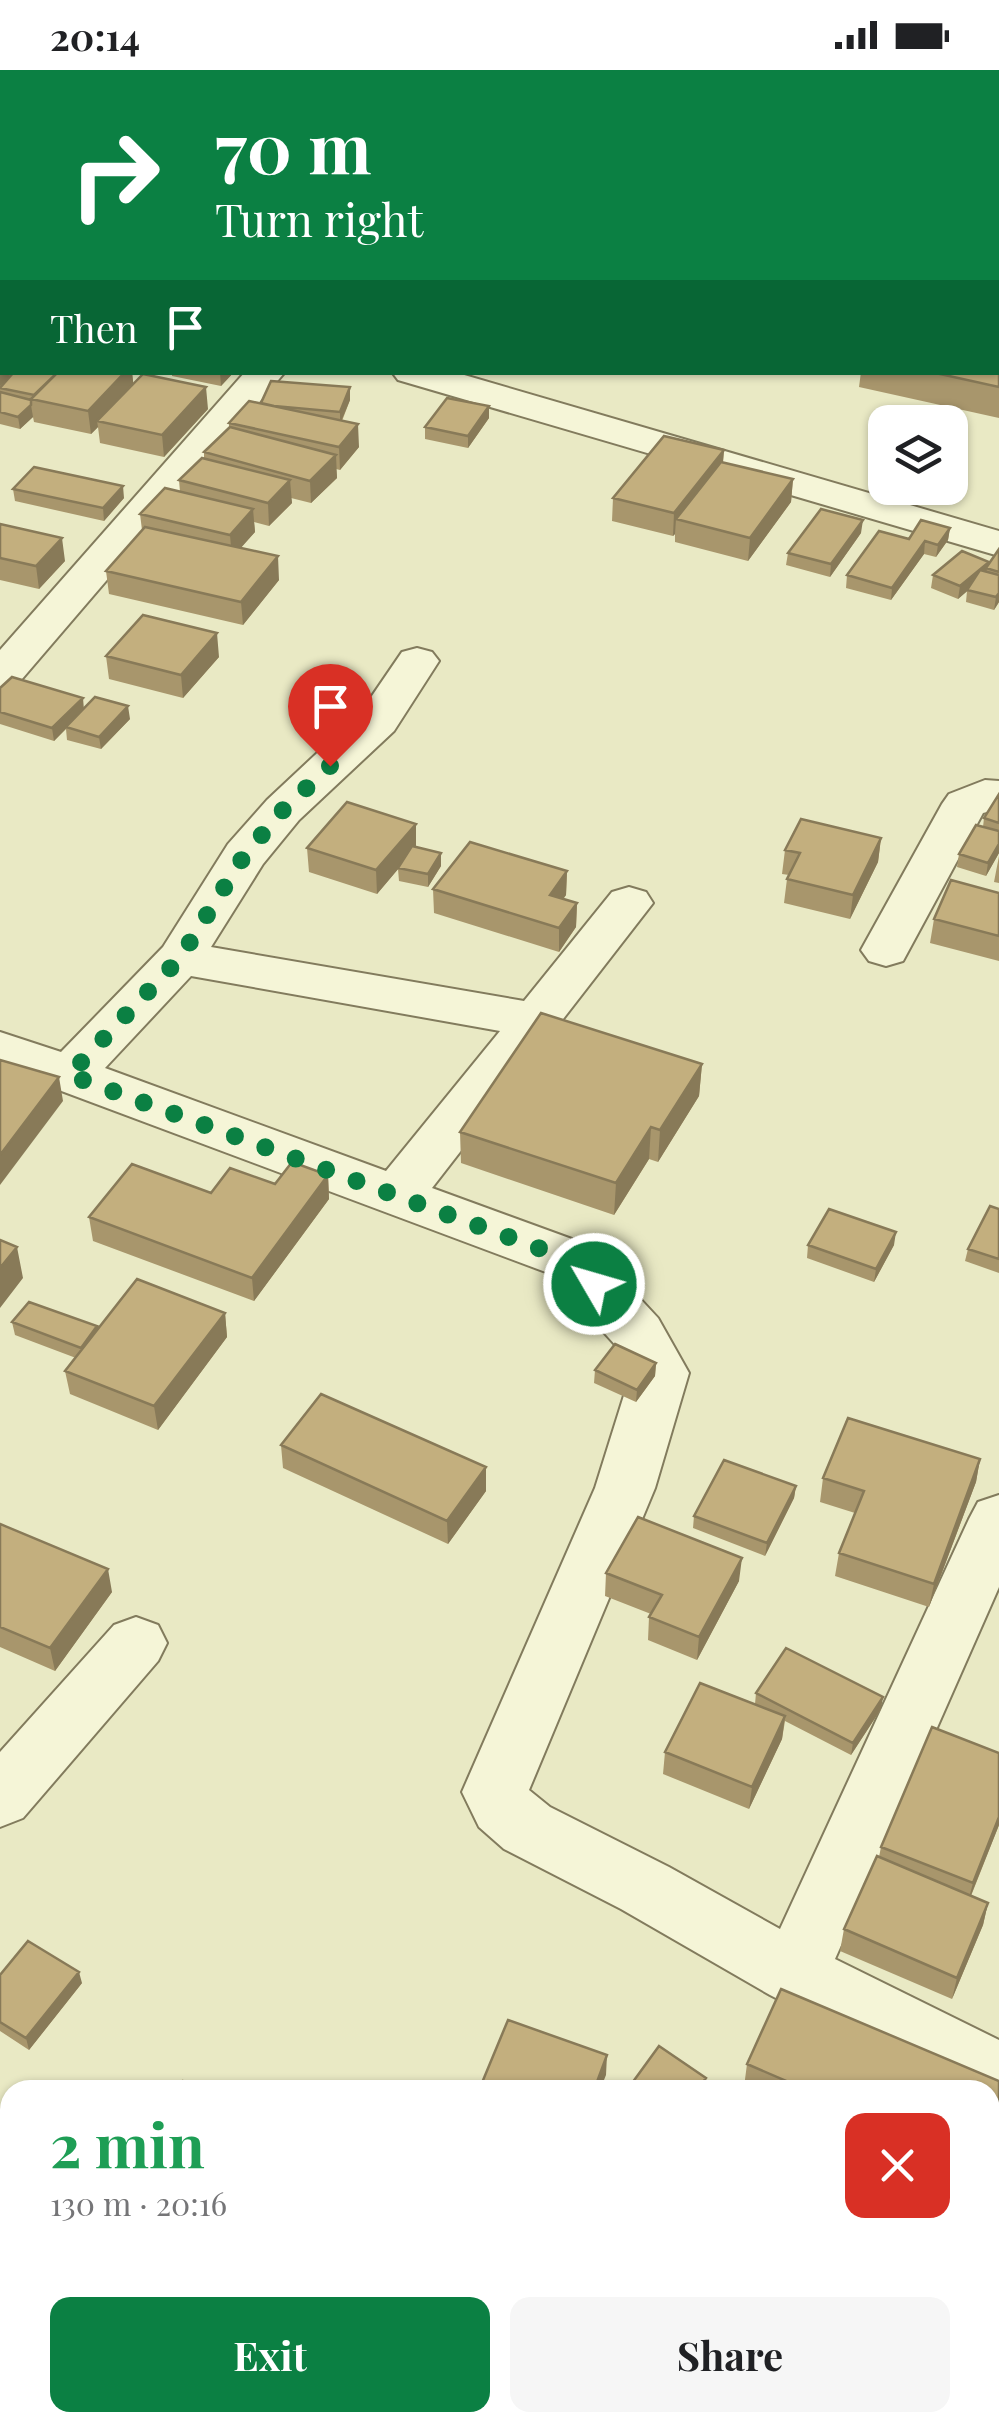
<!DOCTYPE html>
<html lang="en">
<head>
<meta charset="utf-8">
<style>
	:root { --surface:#fff; --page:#f6f6f6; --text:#202124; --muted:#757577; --accent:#0b8043 }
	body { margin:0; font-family:"Playfair Display",serif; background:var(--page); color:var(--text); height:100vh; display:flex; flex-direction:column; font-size:38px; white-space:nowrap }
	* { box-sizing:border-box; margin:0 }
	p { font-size:32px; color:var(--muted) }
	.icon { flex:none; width:55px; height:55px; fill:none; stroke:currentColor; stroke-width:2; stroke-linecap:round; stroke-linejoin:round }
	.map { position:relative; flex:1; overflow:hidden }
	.details { position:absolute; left:0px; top:2010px; width:1000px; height:352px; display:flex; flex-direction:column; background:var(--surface); border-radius:30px 30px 0 0; box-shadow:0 2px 8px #0004 }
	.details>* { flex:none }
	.top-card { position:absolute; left:0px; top:0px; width:1000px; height:305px; box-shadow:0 2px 8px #0004; background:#0b8043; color:#fff; overflow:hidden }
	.tools { position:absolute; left:868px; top:335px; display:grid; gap:20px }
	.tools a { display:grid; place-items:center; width:100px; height:100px; border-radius:20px; background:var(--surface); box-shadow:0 2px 8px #0004; font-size:50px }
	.pin { position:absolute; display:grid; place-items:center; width:85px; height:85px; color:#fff; margin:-102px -42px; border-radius:50% 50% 50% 0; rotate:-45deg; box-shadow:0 0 10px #0007 }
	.pin .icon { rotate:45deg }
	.me { position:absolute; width:110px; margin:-55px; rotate:308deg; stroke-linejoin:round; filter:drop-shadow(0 0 8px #0008) }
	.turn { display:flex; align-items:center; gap:35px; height:210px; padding:0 50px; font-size:45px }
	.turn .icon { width:130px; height:130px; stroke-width:2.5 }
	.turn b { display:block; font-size:70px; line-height:85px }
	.then { display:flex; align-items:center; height:95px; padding:0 50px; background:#0003; gap:20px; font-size:38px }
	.round { display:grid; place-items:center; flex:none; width:105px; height:105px; border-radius:20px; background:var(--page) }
	.head { display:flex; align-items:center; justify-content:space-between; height:170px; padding:0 50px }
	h1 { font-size:60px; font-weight:700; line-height:75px; color:#1e9e55 }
	.primary-button { display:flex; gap:20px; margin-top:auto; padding:20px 50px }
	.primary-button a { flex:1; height:115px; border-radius:20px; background:var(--accent); color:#fff; font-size:40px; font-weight:700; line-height:115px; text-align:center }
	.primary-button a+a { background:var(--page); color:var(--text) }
	.status { display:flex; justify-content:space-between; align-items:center; height:70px; padding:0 50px; background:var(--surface); direction:ltr }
	.status svg { height:28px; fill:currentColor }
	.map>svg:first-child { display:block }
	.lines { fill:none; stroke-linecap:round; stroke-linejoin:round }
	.minor-casing { stroke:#827b5d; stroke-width:4 }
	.minor { fill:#f5f5d7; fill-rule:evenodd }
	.wall { fill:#a8966c }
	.shaded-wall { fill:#887a58 }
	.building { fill:#c3af7e; stroke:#887a58; stroke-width:2.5 }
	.route { stroke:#0b8043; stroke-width:18; stroke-dasharray:0 32.4 }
</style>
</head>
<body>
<div class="status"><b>20:14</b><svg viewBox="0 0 49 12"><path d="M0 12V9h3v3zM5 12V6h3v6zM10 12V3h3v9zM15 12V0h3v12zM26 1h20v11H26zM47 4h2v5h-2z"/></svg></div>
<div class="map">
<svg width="999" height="2362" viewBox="0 0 999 2362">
	<rect width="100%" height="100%" fill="#e9e9c4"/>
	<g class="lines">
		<defs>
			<path id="minor" d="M220 0H263L264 2H222Z
				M575 0H627L628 2H577Z
				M998 39H999V59H998Z
				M0 260H2V282H0Z
				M998 262H999V284H998Z
				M245 302H285L16 616 0 620V580Z
				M392 302H454L999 461V486L398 310Z
				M417 578 432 582 439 591 394 661 299 750 263 794 211 877 524 931 612 822 629 817 646 822 653 833 432 1118 591 1176 658 1248 689 1303 655 1418 529 1720 550 1737 669 1797 780 1859 969 1449 978 1432 999 1425V1517L835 1889 999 1970V2039L990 2036V2020H955L770 1925 621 1839 504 1779 479 1757 462 1722 595 1418 631 1303 618 1278 551 1204 0 998V962L61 982 163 877 228 774 267 730 361 642 402 582ZM191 906 500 961 386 1101 105 998Z
				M985 710 999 711V739L983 743 903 891 886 896 869 891 861 880 942 734 949 724Z
				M136 1547 158 1555 167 1573 158 1591 23 1748 0 1757V1682L114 1555Z"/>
		</defs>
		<use href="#minor" class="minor-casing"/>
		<use href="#minor" class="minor"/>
	</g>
	<path class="wall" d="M68 0H125L123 2H68Z
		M766 0H809L807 2H766Z
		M998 101H999V155H998Z
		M0 195 2 196V261L0 260Z
		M999 277V348L859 317 861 302H998Z
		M0 284 2 302H9L10 307 14 302H132L133 314 208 339 164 387 100 373 98 357 91 364 34 352 33 347 20 359 0 354Z
		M172 302H234L221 316 172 306Z
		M350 330 342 351 359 377 340 400 336 399 337 408 311 433 291 428 292 433 269 456 254 452 255 462 240 478 279 510 243 555 109 524 106 501 142 460 140 444 180 422 179 410 204 388V382L229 358V353L261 333Z
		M489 336V348L468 378 425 369V357Z
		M724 380 723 392 793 409 791 432 748 491 675 472V464L673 466 612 451 613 428Z
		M13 419 124 428 104 451 15 431Z
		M0 454 65 491 39 519 0 510Z
		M950 458 948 470 936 487 924 484 891 530 846 518 847 505 909 469Z
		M861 463 830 507 786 495 788 483Z
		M999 479V532L994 540 966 532 967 521 958 529 931 518 933 505 989 492 988 495Z
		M106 586 219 587 183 628 109 609Z
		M0 618 84 638 130 649 101 679 67 670 66 659 54 671 0 654Z
		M999 724V783L986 806 957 797 959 784 983 757 984 748Z
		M881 768 878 792 850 849 784 833 787 809 789 805 782 804 785 780Z
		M416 777 441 783V796L428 817 399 811 398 799 377 824 309 802 307 778Z
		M999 786V813L994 812Z
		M567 801 566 825 563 829 577 833 576 857 559 882 434 843 433 819Z
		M999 823V891L930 873 934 849Z
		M702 994 699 1026 658 1092 649 1089 614 1145 461 1093 460 1062Z
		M328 1105 329 1129 254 1231 93 1171 89 1147 211 1123Z
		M999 1139V1203L965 1191 968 1179Z
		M808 1175H894L874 1212 807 1188Z
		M225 1243 227 1267 158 1360 70 1324 65 1301 76 1288 15 1265 12 1252 97 1256V1260Z
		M656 1293 655 1306 636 1332 594 1313 595 1300Z
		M281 1375 486 1421 448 1474 283 1398Z
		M980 1389 976 1412 929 1537 835 1506 839 1483 855 1443 820 1432 823 1408Z
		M796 1416 794 1428 765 1486 693 1458 694 1446Z
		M0 1454 112 1522 55 1601 0 1577Z
		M606 1503 739 1511 697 1590 648 1570 649 1547 651 1544 605 1526Z
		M756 1623 881 1639 851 1685 785 1651 782 1669 749 1739 663 1704 665 1682 755 1634Z
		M999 1683V1755L971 1826 988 1833 983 1855 952 1929 840 1881 844 1859 879 1787 881 1777Z
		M0 1905 82 1913 29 1980 0 1961Z
		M747 1994 999 2011V2178L990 2204V2020H735L744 2017Z
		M733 2352H750L748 2359Z"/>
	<path class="shaded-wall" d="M2 30V53L0 55V32Z
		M2 289V302H9L10 308 0 316V291Z
		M125 302H132L134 319 97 351 98 357 91 364 88 341Z
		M220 302H234L221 316Z
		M206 317 208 339 164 387 162 365Z
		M350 317V330L340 354V342Z
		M31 335 33 347 20 359 18 347Z
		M489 336V348L468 378V366Z
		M358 354 359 377 340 400 339 377Z
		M724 380 722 403 676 449 675 464 673 466 674 443Z
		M336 385 337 408 311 433 310 411Z
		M793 409 791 432 748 491 750 468Z
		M290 410 292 433 269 456 268 433Z
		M123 416 124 428 104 451 103 438Z
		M253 439 255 462 232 488 230 465Z
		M863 450 861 463 830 507 831 494Z
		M950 458 948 470 936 487 938 475Z
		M62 468 65 491 39 519 36 496Z
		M925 471 924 484 891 530 892 518Z
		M278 486 279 510 243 555 241 532Z
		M989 492 985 506 958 529 960 516Z
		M999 523V532L994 540 996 527Z
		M217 563 219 587 183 628 181 605Z
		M83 628 84 640 54 671 52 658Z
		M128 636 130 649 101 679 99 667Z
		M416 754V778L377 824 376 800Z
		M881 768 878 792 850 849 853 825Z
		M999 774V783L986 806 988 793Z
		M441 783V796L428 817V804Z
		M567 801 566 825 549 849 550 825Z
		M577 833 576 857 559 882V858Z
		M702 994 699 1026 658 1092 660 1060Z
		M59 1007 63 1031 0 1115V1085Z
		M651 1057 649 1089 614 1145 616 1113Z
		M328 1105 329 1129 254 1231 252 1208Z
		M896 1162 894 1175 874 1212 876 1199Z
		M17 1177 23 1208 0 1238V1198Z
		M225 1243 227 1267 158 1360 154 1336Z
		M656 1293 655 1306 636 1332 637 1320Z
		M980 1389 976 1412 929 1537 934 1514Z
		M486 1397V1421L448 1474 447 1451Z
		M796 1416 794 1428 765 1486 767 1473Z
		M742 1488 739 1511 697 1590 699 1567Z
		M108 1499 112 1522 55 1601 50 1578Z
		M883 1627 881 1639 851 1685 853 1673Z
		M785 1646 782 1669 749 1739 752 1717Z
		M999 1747V1755L967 1835 973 1813Z
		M988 1833 983 1855 952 1929 957 1908Z
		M79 1902 82 1913 29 1980 26 1968Z
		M607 1985 606 2005 600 2020H594Z
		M706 2008 705 2020H697Z"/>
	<path class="building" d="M27 0H51L63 2H23Z
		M80 0H113L111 2Z
		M139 0H169L166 2H136Z
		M169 0H229L226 2H166Z
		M254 0H266L277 2H251Z
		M417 0H483L480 2H414Z
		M897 0 916 1 960 0 959 2H895Z
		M998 101H999V133H998Z
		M0 195 2 196V240L0 239Z
		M998 277H999V317L931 302H998Z
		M14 302H58L34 325 0 318Z
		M58 302H125L88 341 31 329Z
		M143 304 206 317 162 365 97 351Z
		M271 311 350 317 340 342 274 336 261 333Z
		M0 322 31 330V335L18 347 0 342Z
		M447 328 489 336 468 366 425 357Z
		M249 331 358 354 339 377 229 353Z
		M230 357 336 385 310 411 204 382Z
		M664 366 724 380 674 443 613 428Z
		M202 388 290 410 268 433 179 410Z
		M721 392 793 409 750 468 676 449Z
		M34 397 123 416 103 438 13 419Z
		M165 418 253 439 230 465 140 444Z
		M821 439 863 450 831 494 788 483Z
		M921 450 950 458 938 475 925 471 892 518 847 505 879 461 909 469Z
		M0 454 62 468 36 496 0 488Z
		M145 457 278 486 241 532 106 501Z
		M999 479V502L986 498Z
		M962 481 989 492 960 516 933 505Z
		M980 500 999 505V523L996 527 967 520Z
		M143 545 217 563 181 605 106 586Z
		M12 607 83 628 52 658 0 642V618Z
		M95 627 128 636 99 667 66 657Z
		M999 724V753L984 748Z
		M347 732 416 754 376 800 307 778Z
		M801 749 881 768 853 825 787 809 800 783 785 780Z
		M976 755 999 761V774L988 793 959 784Z
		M470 772 567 801 550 825 577 833 559 858 433 819Z
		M412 776 441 783 428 804 398 798Z
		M951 810 999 823V866L934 849Z
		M541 943 702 994 660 1060 651 1057 616 1113 460 1062Z
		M0 990 59 1007 0 1085Z
		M292 1092 328 1105 252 1208 89 1147 132 1094 211 1123 230 1098 275 1114Z
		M990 1136 999 1139V1189L968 1179Z
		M829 1139 896 1162 876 1199 808 1175Z
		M0 1170 17 1177 0 1198Z
		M137 1209 225 1243 154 1336 65 1301Z
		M29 1232 97 1256 81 1278 12 1252Z
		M615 1274 656 1293 637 1320 595 1300Z
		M321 1324 486 1397 447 1451 281 1375Z
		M848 1348 980 1389 934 1514 839 1483 864 1421 823 1408Z
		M724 1390 796 1416 767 1473 694 1446Z
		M638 1447 742 1488 699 1567 649 1547 662 1525 606 1503Z
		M0 1454 108 1499 50 1578 0 1557Z
		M786 1578 883 1627 853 1673 756 1623Z
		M700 1613 785 1646 752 1717 665 1682Z
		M932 1657 999 1683V1747L973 1813 881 1777Z
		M877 1786 988 1833 957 1908 844 1859Z
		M28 1871 79 1902 26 1968 0 1952V1905Z
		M781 1919 999 2011V2177L993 2193 990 2191V2020H807L747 1994Z
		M508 1950 607 1985 594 2020H479Z
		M659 1976 706 2008 697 2020H627Z
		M183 2011 201 2020H177Z
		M738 2014 752 2020H735Z
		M990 2309 999 2313V2362H934L937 2352H990Z
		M406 2352H454L467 2362H399Z"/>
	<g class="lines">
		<path class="route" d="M330 696 283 740 244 786 180 888 69 1005 571 1190 594 1214"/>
	</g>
</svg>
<div class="tools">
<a><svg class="icon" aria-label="layers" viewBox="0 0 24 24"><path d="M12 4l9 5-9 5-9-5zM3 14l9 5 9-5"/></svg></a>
</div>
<div class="pin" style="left:330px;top:696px;background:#d93025"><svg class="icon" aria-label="arrive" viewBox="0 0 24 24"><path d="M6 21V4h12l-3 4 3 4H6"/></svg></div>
<svg class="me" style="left:594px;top:1214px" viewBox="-20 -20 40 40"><circle r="17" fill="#0b8043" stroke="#fff" stroke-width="3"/><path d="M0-11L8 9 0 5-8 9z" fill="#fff"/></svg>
<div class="top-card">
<div class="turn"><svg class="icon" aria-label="right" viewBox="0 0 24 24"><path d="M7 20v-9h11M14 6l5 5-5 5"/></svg><div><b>70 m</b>Turn right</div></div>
<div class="then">Then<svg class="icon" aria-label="arrive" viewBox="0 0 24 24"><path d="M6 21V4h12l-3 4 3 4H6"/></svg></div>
</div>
<section class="details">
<div class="head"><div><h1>2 min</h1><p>130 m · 20:16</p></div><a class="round" style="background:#d93025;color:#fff"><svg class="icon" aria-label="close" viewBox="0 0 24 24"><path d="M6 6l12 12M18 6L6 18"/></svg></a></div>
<div class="primary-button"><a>Exit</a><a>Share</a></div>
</section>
</div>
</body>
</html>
